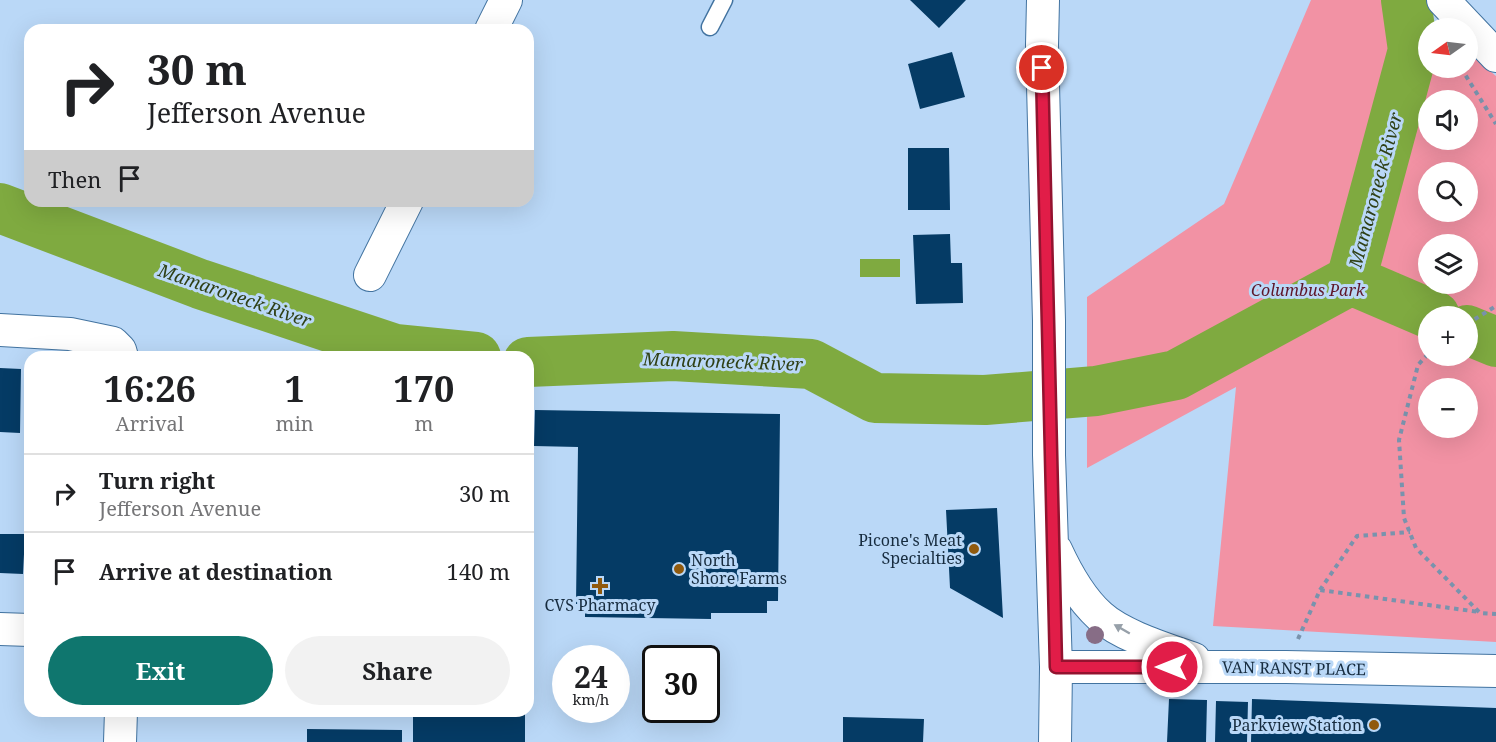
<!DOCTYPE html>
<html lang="en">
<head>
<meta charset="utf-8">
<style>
	:root { --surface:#fff; --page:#f2f2f2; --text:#202124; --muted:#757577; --line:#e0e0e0; --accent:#0f766e }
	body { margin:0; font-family:"Noto Serif",serif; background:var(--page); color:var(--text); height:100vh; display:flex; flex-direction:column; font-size:22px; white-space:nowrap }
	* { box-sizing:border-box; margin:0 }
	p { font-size:20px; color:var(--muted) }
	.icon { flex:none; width:33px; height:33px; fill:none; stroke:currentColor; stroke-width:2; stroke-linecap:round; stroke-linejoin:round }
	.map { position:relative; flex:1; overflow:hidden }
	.sheet { position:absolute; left:24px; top:351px; width:510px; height:366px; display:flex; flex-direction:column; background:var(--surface); border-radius:18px; box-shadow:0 6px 24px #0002 }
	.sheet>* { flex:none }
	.banner { position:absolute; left:24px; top:24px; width:510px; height:183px; border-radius:18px; box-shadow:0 6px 24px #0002; background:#fff; color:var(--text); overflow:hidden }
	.needle { width:39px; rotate:256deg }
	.controls { position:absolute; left:1418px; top:18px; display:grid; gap:12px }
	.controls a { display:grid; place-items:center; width:60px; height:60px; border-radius:50%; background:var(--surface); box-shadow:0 6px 24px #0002; font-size:30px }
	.speed { position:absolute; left:552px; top:645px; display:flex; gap:12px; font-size:30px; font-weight:700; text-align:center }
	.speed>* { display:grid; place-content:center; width:78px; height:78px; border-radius:50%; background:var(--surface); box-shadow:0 6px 24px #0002; line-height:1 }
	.speed small { font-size:15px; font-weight:400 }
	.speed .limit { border:3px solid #111; border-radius:9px; background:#fff; color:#111 }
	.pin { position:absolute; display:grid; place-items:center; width:51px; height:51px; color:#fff; margin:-26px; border:3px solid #fff; border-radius:50%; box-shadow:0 2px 6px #0007 }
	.me { position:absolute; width:66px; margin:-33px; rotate:270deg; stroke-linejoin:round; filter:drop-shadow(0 0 4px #0008) }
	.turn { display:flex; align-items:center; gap:21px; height:126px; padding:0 24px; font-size:27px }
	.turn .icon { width:78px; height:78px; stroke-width:2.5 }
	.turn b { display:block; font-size:42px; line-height:51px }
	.then { display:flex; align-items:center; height:57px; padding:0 24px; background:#0003; gap:12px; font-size:22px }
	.eta { display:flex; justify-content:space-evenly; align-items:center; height:102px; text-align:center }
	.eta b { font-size:36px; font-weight:700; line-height:42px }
	.cta { display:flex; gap:12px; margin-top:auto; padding:12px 24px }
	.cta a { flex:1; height:69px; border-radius:36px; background:var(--accent); color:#fff; font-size:24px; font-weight:700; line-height:69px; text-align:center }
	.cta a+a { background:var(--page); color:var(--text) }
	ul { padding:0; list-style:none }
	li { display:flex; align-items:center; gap:18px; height:78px; padding:0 24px; border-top:2px solid var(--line) }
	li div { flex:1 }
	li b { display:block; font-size:22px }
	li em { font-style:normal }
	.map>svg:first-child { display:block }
	.green { fill:#f292a4; fill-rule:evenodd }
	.water { fill:#7faa40 }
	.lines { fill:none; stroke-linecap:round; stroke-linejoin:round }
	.river { stroke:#7faa40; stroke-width:50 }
	.building { fill:#053b65 }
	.service-casing { stroke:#4273a0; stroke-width:19 }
	.minor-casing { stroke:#4273a0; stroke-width:34 }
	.path { stroke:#7993ad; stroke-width:4; stroke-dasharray:4.5 4.5; stroke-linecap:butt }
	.service { stroke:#fff; stroke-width:16 }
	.minor { stroke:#fff; stroke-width:32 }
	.tree { fill:#876d86 }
	.oneway { fill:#97a0a9 }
	.route-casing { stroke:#92132f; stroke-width:15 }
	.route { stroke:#e11d48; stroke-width:10 }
	.poi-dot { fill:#905a0e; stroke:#bad8f7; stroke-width:2 }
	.labels { text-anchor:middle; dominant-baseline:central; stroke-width:6; stroke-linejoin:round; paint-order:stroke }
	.park-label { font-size:16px; font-style:italic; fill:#5e162a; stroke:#bad8f7 }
	.poi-label { font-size:16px; fill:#172c3f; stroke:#bad8f7; text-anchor:end }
	.street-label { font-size:16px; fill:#172c3f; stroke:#bad8f7 }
	.water-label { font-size:18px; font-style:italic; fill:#2f4016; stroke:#bad8f7 }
</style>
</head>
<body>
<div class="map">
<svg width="1496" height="742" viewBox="0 0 1496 742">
	<rect width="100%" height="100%" fill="#bad8f7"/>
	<path class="green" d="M1311 0H1403L1438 28H1428V68H1467V52L1496 76V642L1213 626 1236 387 1087 468V297L1224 204ZM1428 100H1467V140H1428ZM1428 172H1467V212H1428ZM1428 244H1467V284H1428ZM1428 316H1467V356H1428ZM1428 388H1467V428H1428Z"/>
	<path class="water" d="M860 259H900V277H860Z"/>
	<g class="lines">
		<path class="river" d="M0 208 200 284 395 349 476 357
			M1351 280 1435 316
			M1467 330 1496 342
			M528 362 673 356 811 364 875 398 985 400 1096 391 1176 375 1351 280 1413 50 1406 0"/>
	</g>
	<path class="building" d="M910 0H966L939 28Z
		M952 52 965 97 920 109 908 64Z
		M908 148H949L950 210H908Z
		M950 234 951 263H962L963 303 916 304 913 235Z
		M0 368 21 369 20 433 0 432Z
		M535 410 780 414 778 601H767V613H711V619L585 617V604H576L578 447 534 446Z
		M997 508 1003 618 950 588 946 510Z
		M0 534H25L23 574 0 573Z
		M1169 699 1207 700 1206 742H1167Z
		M1252 699 1496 708V742H1251Z
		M1216 701 1248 702 1247 742H1215Z
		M413 711H525V742H413Z
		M843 717 924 719 923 742H843Z
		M307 729 402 730V742H307Z"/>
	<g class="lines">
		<defs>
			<path id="service" d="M710 27 724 0"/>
			<path id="minor" d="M1043 0 1042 45 1049 321V455L1056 667 1055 742
				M1443 0 1496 56
				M491 30 506 0
				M370 275 407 201
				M0 330 70 334 113 343 120 350 122 357
				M1056 550C1067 574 1080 598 1100 616 1122 636 1166 649 1194 659
				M0 629 30 630
				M1056 667H1286L1496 671
				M120 742 121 711"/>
		</defs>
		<use href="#service" class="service-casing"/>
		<use href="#minor" class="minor-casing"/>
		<path class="path" d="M1461 68 1496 124
			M1467 324 1496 306
			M1428 354 1418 365 1399 440 1404 518 1416 548 1480 613 1496 614
			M1320 590 1357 536 1410 532
			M1298 639 1320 590 1479 612"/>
		<use href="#service" class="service"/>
		<use href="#minor" class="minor"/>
	</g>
	<circle class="tree" cx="1095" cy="635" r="9"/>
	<defs><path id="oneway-solid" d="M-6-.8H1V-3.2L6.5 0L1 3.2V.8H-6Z" transform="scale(1.5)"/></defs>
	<use class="oneway" href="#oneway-solid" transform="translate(1122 629) rotate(-150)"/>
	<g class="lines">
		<defs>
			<path id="route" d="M1042 68C1048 267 1050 467 1056 667H1172"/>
		</defs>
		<use href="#route" class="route-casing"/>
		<use href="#route" class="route"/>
	</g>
	<g class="poi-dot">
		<circle cx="974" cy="549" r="6"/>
		<circle cx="679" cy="569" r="6"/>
		<path d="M597 577h6v6h6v6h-6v6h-6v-6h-6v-6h6z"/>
		<circle cx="1374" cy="725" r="6"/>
	</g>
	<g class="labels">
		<g class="park-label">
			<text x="1308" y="290">Columbus Park</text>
		</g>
		<g class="poi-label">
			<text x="962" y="540">Picone's Meat<tspan x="962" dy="18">Specialties</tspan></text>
			<text x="691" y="560" text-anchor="start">North<tspan x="691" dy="18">Shore Farms</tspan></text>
			<text x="600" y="605" text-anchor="middle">CVS Pharmacy</text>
			<text x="1362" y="725">Parkview Station</text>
		</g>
		<g class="street-label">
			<text transform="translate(1294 668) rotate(1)">VAN RANST PLACE</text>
		</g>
		<g class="water-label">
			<text transform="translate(1375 190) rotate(-75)">Mamaroneck River</text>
			<text transform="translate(235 295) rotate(19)">Mamaroneck River</text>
			<text transform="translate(723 361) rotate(2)">Mamaroneck River</text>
		</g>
	</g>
</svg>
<div class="controls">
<a><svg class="needle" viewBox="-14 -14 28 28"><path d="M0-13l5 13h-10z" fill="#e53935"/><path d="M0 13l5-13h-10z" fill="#757577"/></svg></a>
<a><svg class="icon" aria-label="sound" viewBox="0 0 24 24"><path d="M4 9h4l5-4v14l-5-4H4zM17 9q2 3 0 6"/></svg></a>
<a><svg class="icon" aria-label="search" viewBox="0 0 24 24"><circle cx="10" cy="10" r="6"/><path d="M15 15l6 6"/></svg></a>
<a><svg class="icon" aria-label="layers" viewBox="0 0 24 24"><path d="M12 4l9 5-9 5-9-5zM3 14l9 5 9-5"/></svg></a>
<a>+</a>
<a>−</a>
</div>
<div class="speed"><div>24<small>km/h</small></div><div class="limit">30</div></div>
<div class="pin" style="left:1042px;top:68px;background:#d93025"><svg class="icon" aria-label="arrive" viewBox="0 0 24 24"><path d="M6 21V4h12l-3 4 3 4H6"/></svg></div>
<svg class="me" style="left:1172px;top:667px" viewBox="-20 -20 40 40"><circle r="17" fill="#e11d48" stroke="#fff" stroke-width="3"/><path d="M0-11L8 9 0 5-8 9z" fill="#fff"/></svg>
<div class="banner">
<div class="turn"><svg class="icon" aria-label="right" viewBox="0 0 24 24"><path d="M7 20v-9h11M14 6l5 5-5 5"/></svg><div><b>30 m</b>Jefferson Avenue</div></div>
<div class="then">Then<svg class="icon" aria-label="arrive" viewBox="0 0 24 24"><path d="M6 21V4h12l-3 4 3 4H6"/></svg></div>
</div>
<section class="sheet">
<div class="eta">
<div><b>16:26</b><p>Arrival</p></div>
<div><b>1</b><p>min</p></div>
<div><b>170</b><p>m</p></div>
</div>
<ul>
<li><svg class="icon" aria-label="right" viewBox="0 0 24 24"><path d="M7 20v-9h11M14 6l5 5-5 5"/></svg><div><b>Turn right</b><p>Jefferson Avenue</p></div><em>30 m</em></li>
<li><svg class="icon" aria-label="arrive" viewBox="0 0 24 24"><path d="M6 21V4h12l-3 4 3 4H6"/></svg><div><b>Arrive at destination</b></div><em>140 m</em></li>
</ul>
<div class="cta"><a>Exit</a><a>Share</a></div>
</section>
</div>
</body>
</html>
